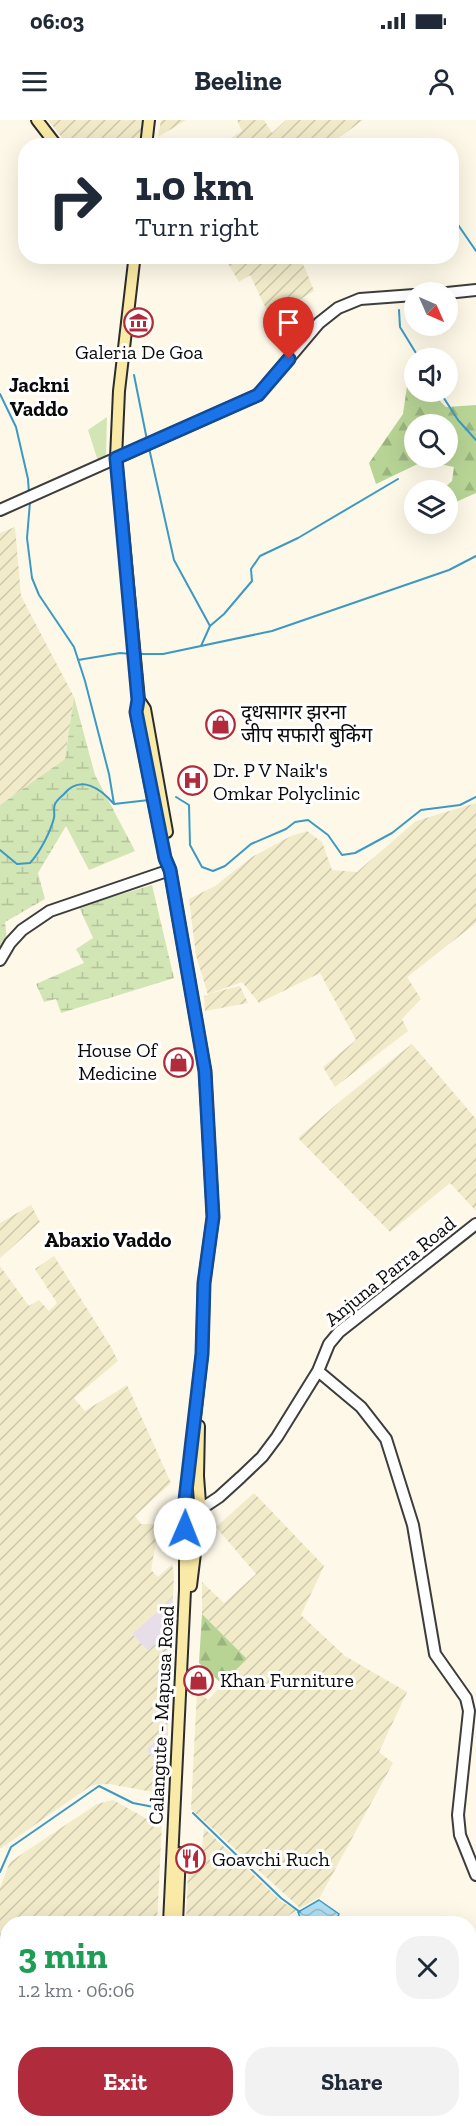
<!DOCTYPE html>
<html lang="en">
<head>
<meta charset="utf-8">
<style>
	:root { --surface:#fff; --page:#f2f2f3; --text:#1f2937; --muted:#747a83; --accent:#b02c3d }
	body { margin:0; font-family:"Zilla Slab","Noto Sans Devanagari",serif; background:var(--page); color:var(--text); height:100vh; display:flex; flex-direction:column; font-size:22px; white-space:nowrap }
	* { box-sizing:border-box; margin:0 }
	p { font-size:20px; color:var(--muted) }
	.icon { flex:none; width:33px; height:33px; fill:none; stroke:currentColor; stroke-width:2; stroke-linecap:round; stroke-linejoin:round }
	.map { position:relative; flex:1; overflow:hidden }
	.panel { position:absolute; left:0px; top:1796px; width:477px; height:212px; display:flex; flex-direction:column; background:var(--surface); border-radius:24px 24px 0 0; box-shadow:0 6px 24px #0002 }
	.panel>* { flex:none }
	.banner { position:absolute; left:18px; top:18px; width:441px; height:126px; border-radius:24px; box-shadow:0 6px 24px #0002; background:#fff; color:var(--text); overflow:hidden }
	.needle { width:39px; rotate:135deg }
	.tools { position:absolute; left:404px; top:162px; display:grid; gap:12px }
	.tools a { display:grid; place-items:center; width:54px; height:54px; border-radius:50%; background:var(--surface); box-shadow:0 6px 24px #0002; font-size:30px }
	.pin { position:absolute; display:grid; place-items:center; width:51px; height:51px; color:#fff; margin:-62px -26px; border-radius:50% 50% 50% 0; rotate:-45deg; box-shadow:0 0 6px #0007 }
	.pin .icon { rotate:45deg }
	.me { position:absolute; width:66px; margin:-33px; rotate:1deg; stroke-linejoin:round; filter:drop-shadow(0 0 4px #0008) }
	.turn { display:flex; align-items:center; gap:21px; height:126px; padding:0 18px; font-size:27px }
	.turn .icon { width:78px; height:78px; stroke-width:2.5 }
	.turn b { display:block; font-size:42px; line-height:51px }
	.round { display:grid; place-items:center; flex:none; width:63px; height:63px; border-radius:24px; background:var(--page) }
	.head { display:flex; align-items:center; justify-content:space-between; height:102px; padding:0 18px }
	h1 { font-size:36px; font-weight:700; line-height:45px; color:#1e9e55 }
	.cta { display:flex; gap:12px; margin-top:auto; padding:12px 18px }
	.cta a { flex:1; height:69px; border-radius:24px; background:var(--accent); color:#fff; font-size:24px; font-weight:700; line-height:69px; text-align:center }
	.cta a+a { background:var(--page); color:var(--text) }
	.status { display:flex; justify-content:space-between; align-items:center; height:42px; padding:0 30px; background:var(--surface); direction:ltr }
	.status svg { height:16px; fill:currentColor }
	header { display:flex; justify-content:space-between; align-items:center; height:78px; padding:0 18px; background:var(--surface); font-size:27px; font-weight:700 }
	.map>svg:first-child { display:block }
	.industrial { fill:#e7dee9 }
	.farmland { fill:url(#farmland-furrows) }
	.grass { fill:#d2e5b5 }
	.forest { fill:url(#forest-firs); fill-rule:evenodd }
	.wetland { fill:url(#wetland-marsh) }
	.water { fill:url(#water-waves); stroke:#3c99c4; stroke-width:1.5 }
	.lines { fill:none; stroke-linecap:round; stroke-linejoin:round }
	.stream { stroke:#3c99c4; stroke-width:2 }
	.tertiary-casing { stroke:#3d3d3d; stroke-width:14 }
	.secondary-casing { stroke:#2c2c2c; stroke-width:14 }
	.tertiary { stroke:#fff; stroke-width:10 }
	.secondary { stroke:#faeaa7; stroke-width:10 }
	.route-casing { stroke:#114b97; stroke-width:15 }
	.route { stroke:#1a73e8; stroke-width:10 }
	.labels { text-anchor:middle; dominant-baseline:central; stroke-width:6; stroke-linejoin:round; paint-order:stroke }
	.poi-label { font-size:20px; fill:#0a0a0a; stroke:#fff; text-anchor:start }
	.street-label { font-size:20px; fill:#0a0a0a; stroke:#fff }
	.neighbourhood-label { font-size:21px; font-weight:bold; fill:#0a0a0a; stroke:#fff }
</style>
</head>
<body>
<div class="status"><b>06:03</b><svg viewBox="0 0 49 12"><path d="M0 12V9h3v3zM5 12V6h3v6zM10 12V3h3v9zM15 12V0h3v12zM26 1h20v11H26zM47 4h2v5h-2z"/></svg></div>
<header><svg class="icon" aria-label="menu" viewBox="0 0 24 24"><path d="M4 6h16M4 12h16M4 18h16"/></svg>Beeline<svg class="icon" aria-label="person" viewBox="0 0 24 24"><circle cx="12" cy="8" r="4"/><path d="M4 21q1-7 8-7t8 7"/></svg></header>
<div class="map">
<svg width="476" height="2006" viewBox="0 0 476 2006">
	<defs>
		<pattern id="farmland-furrows" width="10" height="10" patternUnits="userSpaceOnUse" patternTransform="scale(1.5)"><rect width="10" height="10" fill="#f1ebca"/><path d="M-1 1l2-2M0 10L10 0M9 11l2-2" fill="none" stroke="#cdc8ac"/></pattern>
		<pattern id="forest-firs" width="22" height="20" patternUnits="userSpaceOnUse" patternTransform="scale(1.5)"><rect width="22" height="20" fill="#b7d495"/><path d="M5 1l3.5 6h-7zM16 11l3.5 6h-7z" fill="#9cb57f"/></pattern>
		<pattern id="wetland-marsh" width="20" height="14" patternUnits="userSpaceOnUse" patternTransform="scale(1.5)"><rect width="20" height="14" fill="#d2e5b5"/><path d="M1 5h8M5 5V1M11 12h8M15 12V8" fill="none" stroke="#b3c39a"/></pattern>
		<pattern id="water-waves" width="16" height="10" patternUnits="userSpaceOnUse" patternTransform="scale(1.5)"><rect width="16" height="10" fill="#b0dff2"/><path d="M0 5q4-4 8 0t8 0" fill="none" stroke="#96bece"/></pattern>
	</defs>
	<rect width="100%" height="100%" fill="#fef8e8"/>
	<path class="industrial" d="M173 1477 172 1507 148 1531 132 1514Z
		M168 1611 165 1653 146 1629Z"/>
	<path class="farmland" d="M48 0H144L142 24 140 26 68 25Z
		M161 0H186L158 17Z
		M237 0H264L272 13 286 0H363L329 25H220L242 11Z
		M224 137H298L305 148 314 171 270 197 250 155 239 162Z
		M15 407 21 476 74 577 65 639 0 685V413Z
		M476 683V803L407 857 421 879 402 899 408 911 335 967 323 947 356 920 320 853 259 883 242 862 208 874 240 866 248 883 205 891 204 876 208 875 196 835 189 779 215 766 252 737 291 716 307 711 322 722 332 750 357 752 416 701Z
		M412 924 476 999V1091L450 1063 390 1112 298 1018 344 978Z
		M31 1085 40 1102 0 1138V1103Z
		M54 1136 111 1227 118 1241 74 1278 85 1291 127 1265 171 1363 135 1396 141 1404H159L151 1450 158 1457 172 1444 174 1454 173 1477 132 1514 148 1531 172 1507 168 1611 146 1629 165 1653 164 1674 109 1664 92 1665 0 1729V1146L29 1186 39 1180 49 1191 57 1183 35 1149Z
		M254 1373 324 1446 301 1495 345 1536 407 1572 379 1632 393 1643 320 1777 300 1788 191 1689 197 1571 208 1580 247 1539 202 1494V1462L224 1483 256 1454 216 1407Z
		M113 1680 149 1700 162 1701 157 1803H8V2000H149V2006H0V1768L10 1742 97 1684Z
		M204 1708 282 1782 297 1790 285 1798 286 1803H186L188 1749H200Z"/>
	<path class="grass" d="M107 297 106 336 98 341 88 310Z
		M221 2000H389L388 2006H220L223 2003Z"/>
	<path class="forest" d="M414 264V272H431L446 287 476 285V373L447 386V370H442L452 361 454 347 424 341 376 364 369 343 403 294 407 266ZM414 304H447V338H414Z
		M202 1494 247 1539 222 1564 199 1543Z"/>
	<path class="wetland" d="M74 577 95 655 135 731 89 750 66 706 38 753 45 779 5 802 7 820 0 826V685L65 639Z
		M152 765 174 858 61 893 56 879 44 882 36 864 84 843 76 829 93 818 79 787Z
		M389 2000H454L460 2006H388Z"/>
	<path class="water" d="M319 1780 339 1794 335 1803H302L298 1792Z"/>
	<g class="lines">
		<path class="stream" d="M452 96 476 131
			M399 190 400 207 419 238
			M134 255 147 320
			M440 272 458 300 476 320
			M0 274 16 307 28 359 29 374
			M149 328 174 440 210 506
			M30 382 27 418 32 458 39 475 74 527 85 561 109 654 114 684
			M201 526 210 506 224 494 252 461 251 449 260 436 298 418 398 359
			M138 534H163L272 511 449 450 476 436
			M78 540 120 533 132 534
			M176 677 189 685 190 725 202 747 213 751 225 746 251 724 286 709 295 702 308 700 328 715 342 735 355 733 392 713 421 690 460 685 476 677
			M114 684 149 680
			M0 730 17 744 30 743C40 732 50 713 54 698 55 694 53 688 55 684 56 681 61 677 64 674 81 654 101 669 114 684
			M193 1693 281 1778 300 1792
			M0 1752 11 1727 99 1666 133 1683 164 1689"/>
		<defs>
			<path id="tertiary" d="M447 173 476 170
				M0 390 258 275 319 203 338 188 360 179 414 175
				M0 840 10 823 22 810 50 791 170 750
				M318 1251 361 1287 386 1319 413 1405 435 1534 466 1578 469 1591 458 1695 460 1715 476 1755
				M201 1389 219 1377 241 1357 262 1337 277 1317 318 1251 329 1224 339 1212 476 1104"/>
			<path id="secondary" d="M37 0 57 26
				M146 26 149 0
				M134 142 119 271 116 338 139 580 136 592 165 738 170 750 205 951 213 1097 204 1163 202 1234 185 1385
				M139 580 145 589 167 712
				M199 1306 198 1356 200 1383
				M191 1466 200 1392
				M169 1803 185 1470V1388
				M177 1803 180 1733
				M161 2006V2000
				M169 2006V2000"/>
		</defs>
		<use href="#tertiary" class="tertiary-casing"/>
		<use href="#secondary" class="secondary-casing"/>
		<use href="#tertiary" class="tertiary"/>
		<use href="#secondary" class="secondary"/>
	</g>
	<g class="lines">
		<defs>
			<path id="route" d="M185 1409V1380L202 1234 204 1163 213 1097 205 951 170 750 165 738 136 592 138 580 116 338 258 275 289 239"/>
		</defs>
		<use href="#route" class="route-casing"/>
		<use href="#route" class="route"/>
	</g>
	<defs>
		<symbol id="museum-ring" viewBox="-11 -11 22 22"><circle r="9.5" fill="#fff" stroke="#b02c3d" stroke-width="1.5"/><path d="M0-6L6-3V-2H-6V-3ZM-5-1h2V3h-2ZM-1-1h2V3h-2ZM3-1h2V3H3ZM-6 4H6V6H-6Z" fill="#b02c3d"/></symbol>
		<symbol id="shop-ring" viewBox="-11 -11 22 22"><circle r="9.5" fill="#fff" stroke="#b02c3d" stroke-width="1.5"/><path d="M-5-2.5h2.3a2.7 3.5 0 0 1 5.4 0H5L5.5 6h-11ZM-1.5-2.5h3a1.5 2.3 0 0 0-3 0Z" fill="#b02c3d"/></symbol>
		<symbol id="hospital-ring" viewBox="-11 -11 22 22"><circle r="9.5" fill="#fff" stroke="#b02c3d" stroke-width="1.5"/><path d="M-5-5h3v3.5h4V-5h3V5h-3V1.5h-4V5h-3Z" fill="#b02c3d"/></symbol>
		<symbol id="restaurant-ring" viewBox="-11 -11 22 22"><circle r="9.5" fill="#fff" stroke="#b02c3d" stroke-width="1.5"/><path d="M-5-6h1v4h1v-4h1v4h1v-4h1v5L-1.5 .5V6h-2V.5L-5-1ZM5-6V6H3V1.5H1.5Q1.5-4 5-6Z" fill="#b02c3d"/></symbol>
	</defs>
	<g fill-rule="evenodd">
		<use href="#museum-ring" x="122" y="186" width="33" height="33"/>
		<use href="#shop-ring" x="204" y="588" width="33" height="33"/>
		<use href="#hospital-ring" x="176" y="644" width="33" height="33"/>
		<use href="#shop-ring" x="162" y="926" width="33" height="33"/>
		<use href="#shop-ring" x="182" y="1544" width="33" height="33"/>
		<use href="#restaurant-ring" x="174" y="1722" width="33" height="33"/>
	</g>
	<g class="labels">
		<g class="poi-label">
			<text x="139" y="232" text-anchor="middle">Galeria De Goa</text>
			<text x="241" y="592">दूधसागर झरना<tspan x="241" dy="23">जीप सफारी बुकिंग</tspan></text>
			<text x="213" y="650">Dr. P V Naik's<tspan x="213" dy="23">Omkar Polyclinic</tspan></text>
			<text x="157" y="930" text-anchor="end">House Of<tspan x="157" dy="23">Medicine</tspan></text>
			<text x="220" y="1560">Khan Furniture</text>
			<text x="212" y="1739">Goavchi Ruch</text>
		</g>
		<g class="street-label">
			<text transform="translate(390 1151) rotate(-39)">Anjuna Parra Road</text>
			<text transform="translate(161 1595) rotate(-87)">Calangute - Mapusa Road</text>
		</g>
		<g class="neighbourhood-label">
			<text x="39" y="264">Jackni<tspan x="39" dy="24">Vaddo</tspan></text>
			<text x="108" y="1119">Abaxio Vaddo</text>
		</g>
	</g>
</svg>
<div class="tools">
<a><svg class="needle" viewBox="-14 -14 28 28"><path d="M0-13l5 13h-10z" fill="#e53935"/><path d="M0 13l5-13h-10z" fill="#747a83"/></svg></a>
<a><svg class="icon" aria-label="sound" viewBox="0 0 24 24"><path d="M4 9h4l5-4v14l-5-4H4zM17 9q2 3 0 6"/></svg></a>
<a><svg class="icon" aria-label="search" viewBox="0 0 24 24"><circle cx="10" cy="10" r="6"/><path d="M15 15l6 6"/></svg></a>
<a><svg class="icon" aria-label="layers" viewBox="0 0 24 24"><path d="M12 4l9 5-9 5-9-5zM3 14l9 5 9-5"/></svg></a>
</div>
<div class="pin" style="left:289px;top:239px;background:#d93025"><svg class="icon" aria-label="arrive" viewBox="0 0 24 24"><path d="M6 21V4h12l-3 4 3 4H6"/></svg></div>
<svg class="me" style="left:185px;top:1409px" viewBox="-20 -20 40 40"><circle r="19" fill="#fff"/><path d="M0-13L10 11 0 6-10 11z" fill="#1a73e8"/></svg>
<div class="banner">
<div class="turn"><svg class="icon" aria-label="right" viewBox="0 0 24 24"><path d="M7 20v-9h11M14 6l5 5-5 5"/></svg><div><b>1.0 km</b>Turn right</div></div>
</div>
<section class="panel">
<div class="head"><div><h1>3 min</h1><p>1.2 km · 06:06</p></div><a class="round"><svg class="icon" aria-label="close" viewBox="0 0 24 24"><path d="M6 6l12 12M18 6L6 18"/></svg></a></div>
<div class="cta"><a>Exit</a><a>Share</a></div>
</section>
</div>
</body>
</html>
